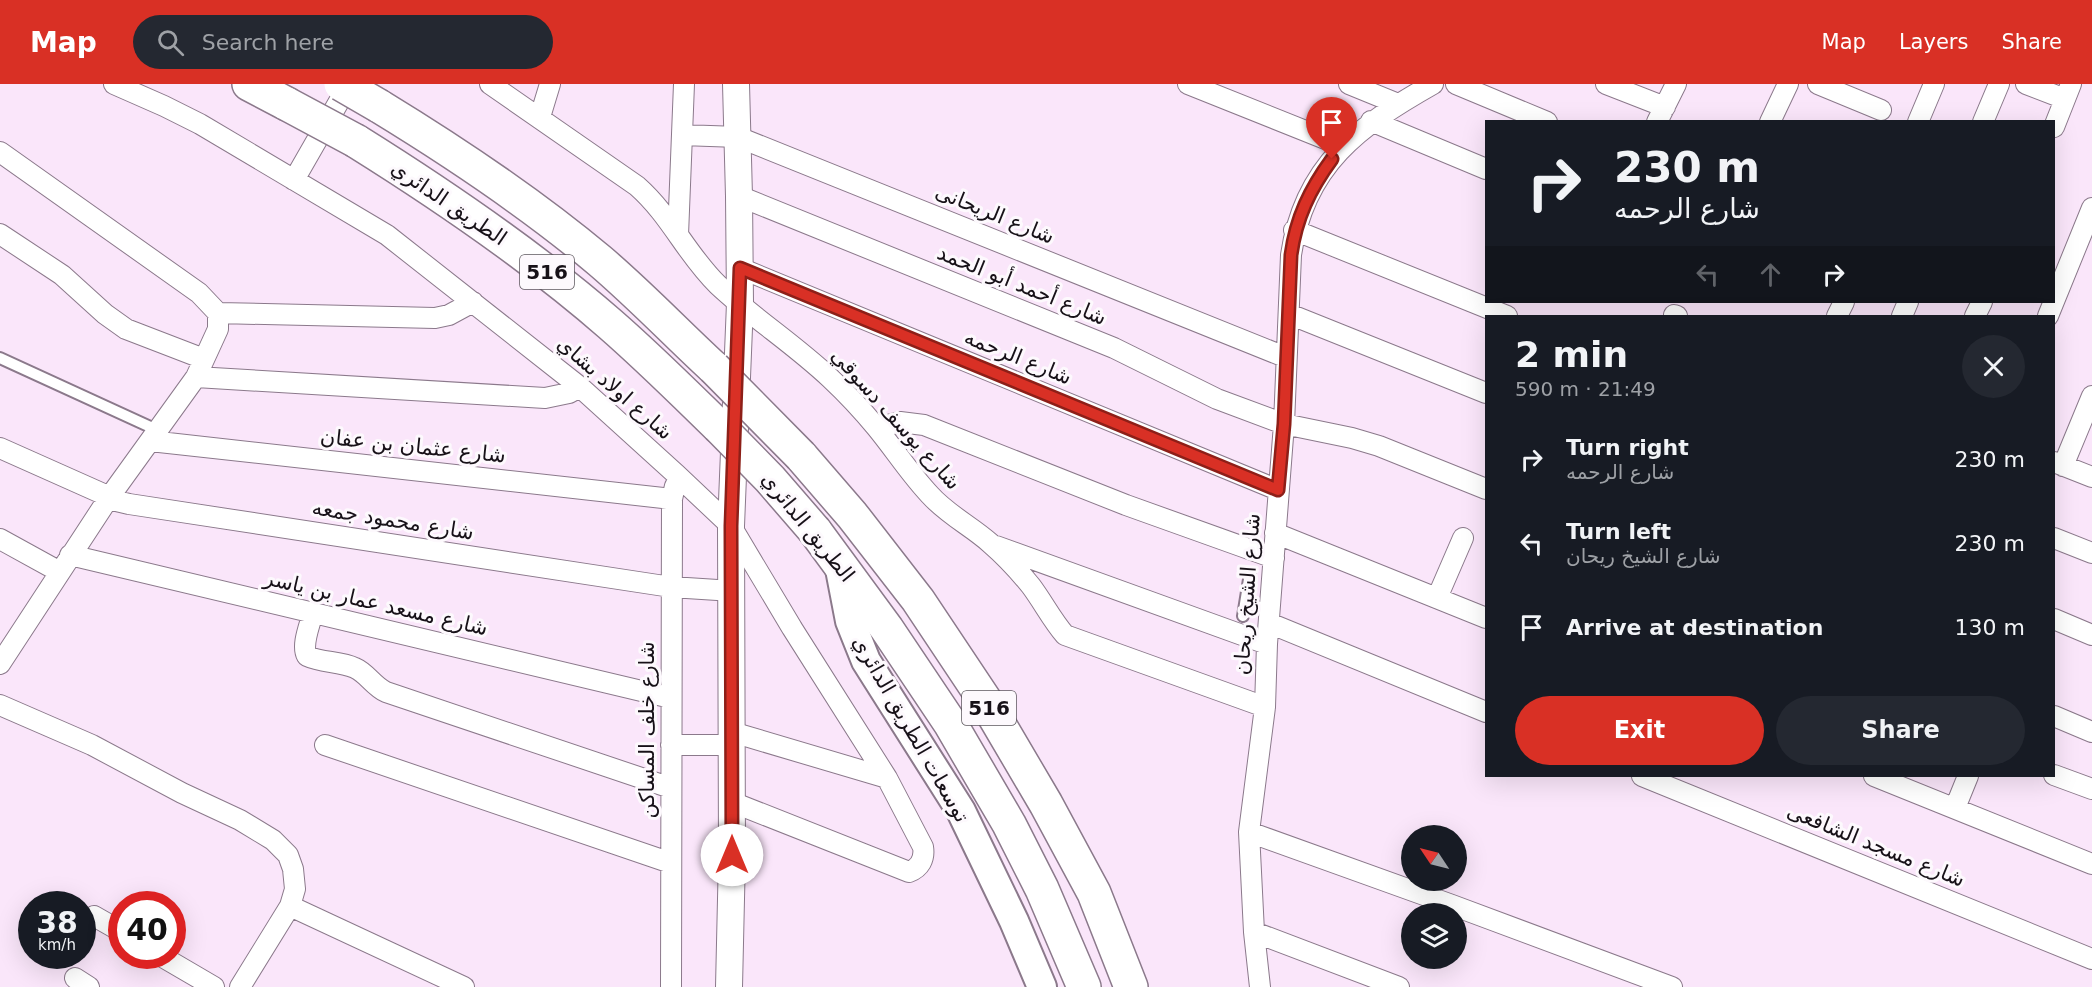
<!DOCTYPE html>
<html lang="en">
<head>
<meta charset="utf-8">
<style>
	:root { --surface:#171b24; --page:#242831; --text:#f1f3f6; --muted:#9ea1a6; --accent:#d93025 }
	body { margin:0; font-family:"DejaVu Sans",Vazirmatn,sans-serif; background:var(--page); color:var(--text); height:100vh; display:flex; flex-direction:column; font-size:22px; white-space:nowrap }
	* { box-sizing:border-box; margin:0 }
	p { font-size:20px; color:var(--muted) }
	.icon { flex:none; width:33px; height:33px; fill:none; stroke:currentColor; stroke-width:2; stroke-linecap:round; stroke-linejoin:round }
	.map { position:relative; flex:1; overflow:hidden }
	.details { position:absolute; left:1485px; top:231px; width:570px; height:462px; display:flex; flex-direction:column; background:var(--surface); border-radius:0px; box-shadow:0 6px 24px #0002 }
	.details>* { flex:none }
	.top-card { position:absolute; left:1485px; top:36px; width:570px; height:183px; border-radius:0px; box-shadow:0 6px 24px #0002; background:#171b24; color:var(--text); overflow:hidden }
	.needle { width:39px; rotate:305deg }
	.fabs { position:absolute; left:1401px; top:741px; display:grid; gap:12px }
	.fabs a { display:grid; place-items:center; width:66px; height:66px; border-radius:50%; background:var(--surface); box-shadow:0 6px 24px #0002; font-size:30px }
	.speed { position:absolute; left:18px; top:807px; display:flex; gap:12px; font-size:30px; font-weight:700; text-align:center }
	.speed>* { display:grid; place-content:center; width:78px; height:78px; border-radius:50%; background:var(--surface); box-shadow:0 6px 24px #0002; line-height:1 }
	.speed small { font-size:15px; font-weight:400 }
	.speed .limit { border:9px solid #d22; background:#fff; color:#111 }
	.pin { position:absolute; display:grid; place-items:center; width:51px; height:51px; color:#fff; margin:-62px -26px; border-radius:50% 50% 50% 0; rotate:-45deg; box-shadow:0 0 6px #0007 }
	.pin .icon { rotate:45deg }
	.me { position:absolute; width:66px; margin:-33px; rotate:0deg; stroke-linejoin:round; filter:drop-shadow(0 0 4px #0008) }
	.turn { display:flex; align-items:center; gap:21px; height:126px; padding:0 30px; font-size:27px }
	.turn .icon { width:78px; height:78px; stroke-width:2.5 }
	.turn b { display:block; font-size:42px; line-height:51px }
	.lanes { display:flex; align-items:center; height:57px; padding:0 30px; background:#0003; justify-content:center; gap:30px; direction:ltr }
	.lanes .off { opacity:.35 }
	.round { display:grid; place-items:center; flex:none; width:63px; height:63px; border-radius:32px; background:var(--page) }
	.summary { display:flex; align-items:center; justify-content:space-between; height:102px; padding:0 30px }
	h1 { font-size:36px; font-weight:700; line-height:45px }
	.action { display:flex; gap:12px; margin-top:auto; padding:12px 30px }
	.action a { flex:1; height:69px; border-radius:36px; background:var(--accent); color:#fff; font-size:24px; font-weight:700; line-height:69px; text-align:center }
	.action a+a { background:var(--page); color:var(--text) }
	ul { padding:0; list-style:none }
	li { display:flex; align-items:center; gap:18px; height:84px; padding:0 30px }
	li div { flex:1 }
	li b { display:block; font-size:22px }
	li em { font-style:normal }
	header { display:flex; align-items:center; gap:36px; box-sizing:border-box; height:84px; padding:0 30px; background:var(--accent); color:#fff }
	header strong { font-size:28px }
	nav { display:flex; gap:33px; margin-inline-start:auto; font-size:21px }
	.search { width:420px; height:54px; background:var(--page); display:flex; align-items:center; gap:15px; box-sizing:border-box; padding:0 21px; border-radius:33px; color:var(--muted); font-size:22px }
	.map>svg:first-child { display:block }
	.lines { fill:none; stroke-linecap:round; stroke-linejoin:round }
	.service-casing { stroke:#8b798b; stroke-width:14 }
	.minor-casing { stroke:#8b798b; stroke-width:22 }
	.tertiary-casing { stroke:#8b798b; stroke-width:28 }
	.secondary-casing { stroke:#8b798b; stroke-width:32 }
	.motorway-casing { stroke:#8b798b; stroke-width:36 }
	.service { stroke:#fff; stroke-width:10 }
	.minor { stroke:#fff; stroke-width:20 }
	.tertiary { stroke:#fff; stroke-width:26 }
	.secondary { stroke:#fff; stroke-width:28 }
	.motorway { stroke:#fff; stroke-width:33 }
	.motorway-bridge-casing { stroke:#8b798b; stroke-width:36; stroke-linecap:butt }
	.motorway-bridge { stroke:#fff; stroke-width:33 }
	.route-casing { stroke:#8d1f18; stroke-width:15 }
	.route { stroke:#d93025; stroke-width:10 }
	.labels { text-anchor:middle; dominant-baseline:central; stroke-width:6; stroke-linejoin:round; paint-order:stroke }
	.shield { fill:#fdf9fd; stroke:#5c575d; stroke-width:1.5 }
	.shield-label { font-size:20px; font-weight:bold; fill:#171118 }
	.street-label { font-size:21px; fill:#171118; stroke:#fdf9fd }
</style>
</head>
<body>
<header>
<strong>Map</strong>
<div class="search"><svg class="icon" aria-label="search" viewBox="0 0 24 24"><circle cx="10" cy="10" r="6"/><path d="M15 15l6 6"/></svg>Search here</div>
<nav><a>Map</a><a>Layers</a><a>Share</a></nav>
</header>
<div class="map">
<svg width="2092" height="903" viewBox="0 0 2092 903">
	<rect width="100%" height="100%" fill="#fae6fa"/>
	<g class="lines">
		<defs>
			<path id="service" d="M0 274 157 346
				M1245 520 1270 525
				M1243 532 1250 489"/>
			<path id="minor" d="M114 0 164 22 200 40 387 151 580 303 677 391 731 442 792 544 887 694 923 763C925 775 920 784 909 788L732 718
				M490 0 637 102C671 132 686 170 718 201 753 234 794 260 830 294 846 309 862 326 876 343 895 366 910 390 930 411 948 431 971 442 990 459 1005 472 1019 487 1031 502 1043 518 1052 536 1065 551L1265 623
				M1188 0 1343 62
				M1349 0 1398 20
				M1456 0 1547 38
				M1606 0 1665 23
				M1818 0 1881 26
				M2026 0 2065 15
				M540 33 550 0
				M1371 37 1486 85
				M1657 38 1676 0
				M1770 38 1788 0
				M1918 38 1934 0
				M1983 38 1999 0
				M2054 43 2071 0
				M682 51 738 53 1285 273
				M0 68 199 209 218 229V245L196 293 108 415 0 580
				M294 96 349 0
				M739 112 1114 264 1217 315 1284 340 1352 354 1379 362 1486 405
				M1294 146 1507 232
				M0 150 62 191 105 230 126 245 204 275
				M678 151 684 0
				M740 184 1278 406
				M218 229 435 234 449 231 473 218
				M1289 230 1486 309
				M1674 231 1677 232
				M1837 232 1844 218
				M1902 232 1908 218
				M1975 232 1982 218
				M2048 232 2092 124
				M196 293 545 314 569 309 580 303
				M877 344 900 338 924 341 1126 421 1274 474
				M150 357 672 415
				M0 364 110 413
				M2054 378 2092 393
				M2063 382 2092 312
				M108 415 129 420 671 503 733 507
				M1275 449 1486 534
				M2054 454 2092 469
				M0 455 60 488
				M996 462 1267 560
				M70 471 671 614
				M1437 514 1463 454
				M313 528C310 541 301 561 307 572 322 579 340 577 355 584 367 589 373 602 386 608L671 704
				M2054 535 2092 551
				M1269 539 1486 628
				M0 621 92 661 182 709 240 736 273 756 288 771 293 785 295 805 290 822 240 903
				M2054 632 2092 648
				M732 648 887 694
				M325 661 671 779
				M671 661H732
				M2054 691 2092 705
				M1642 692 2092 875
				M1874 692 2092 780
				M1955 724 1968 692
				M1249 748 1452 821 1672 903
				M290 822 464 903
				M94 832 122 848
				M1254 848 1399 903
				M161 872 214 903
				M75 894 89 903
				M671 903 672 415 675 402
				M1260 903 1254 848 1249 748 1265 623 1267 560 1284 340 1291 171C1304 81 1359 42 1433 0"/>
			<path id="tertiary" d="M729 903 732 771 731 442 740 219 739 112 736 0"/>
			<path id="secondary" d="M839 480 850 537 866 577 961 727 1014 837 1042 903"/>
			<path id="motorway" d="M249 0 287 20
				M379 22C456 69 531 119 600 177 640 211 676 249 714 284
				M356 57C444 112 531 171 610 240 648 273 683 308 719 343
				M801 372 852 431 918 516 986 618 1046 720 1094 809 1131 903
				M815 447 887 545 950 639 1009 740 1042 805 1084 903"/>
		</defs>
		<use href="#service" class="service-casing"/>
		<use href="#minor" class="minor-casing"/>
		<use href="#tertiary" class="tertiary-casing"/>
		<use href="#secondary" class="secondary-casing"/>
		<use href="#motorway" class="motorway-casing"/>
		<use href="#service" class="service"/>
		<use href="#minor" class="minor"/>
		<use href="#tertiary" class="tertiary"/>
		<use href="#secondary" class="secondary"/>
		<use href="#motorway" class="motorway"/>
		<defs>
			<path id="motorway-bridge" d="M341 0 379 22
				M287 20 356 57
				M714 284 801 372
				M719 343 770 395 815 447"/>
		</defs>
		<use href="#motorway-bridge" class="motorway-bridge-casing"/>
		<use href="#motorway-bridge" class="motorway-bridge"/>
	</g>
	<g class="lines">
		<defs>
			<path id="route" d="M732 771 731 442 740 184 1278 406 1284 340 1291 171C1296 134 1310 105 1332 75"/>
		</defs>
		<use href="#route" class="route-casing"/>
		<use href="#route" class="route"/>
	</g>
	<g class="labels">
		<g class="shield">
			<rect x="520" y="171" width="54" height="34" rx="4.5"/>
			<rect x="962" y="607" width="54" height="34" rx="4.5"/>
		</g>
		<g class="shield-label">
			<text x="547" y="188">516</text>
			<text x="989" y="624">516</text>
		</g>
		<g class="street-label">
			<text transform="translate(449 119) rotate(34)">الطريق الدائري</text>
			<text transform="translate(995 130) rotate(22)">شارع الريحانى</text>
			<text transform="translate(1022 201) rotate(22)">شارع أحمد أبو الحمد</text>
			<text transform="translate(1018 273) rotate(22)">شارع الرحمه</text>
			<text transform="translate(615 304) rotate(41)">شارع اولاد بشاي</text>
			<text transform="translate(896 335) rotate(48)">شارع يوسف دسوقي</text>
			<text transform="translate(413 362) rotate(6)">شارع عثمان بن عفان</text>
			<text transform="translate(393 436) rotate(9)">شارع محمود جمعه</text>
			<text transform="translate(808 443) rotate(51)">الطريق الدائري</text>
			<text transform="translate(1247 510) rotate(-86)">شارع الشيخ ريحان</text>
			<text transform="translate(376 519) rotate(13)">شارع مسعد عمار بن ياسر</text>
			<text transform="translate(911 645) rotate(60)">توسعات الطريق الدائري</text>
			<text transform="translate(647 646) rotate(-90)">شارع خلف المساكن</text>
			<text transform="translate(1876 761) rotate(22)">شارع مسجد الشافعى</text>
		</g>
	</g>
</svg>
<div class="fabs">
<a><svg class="needle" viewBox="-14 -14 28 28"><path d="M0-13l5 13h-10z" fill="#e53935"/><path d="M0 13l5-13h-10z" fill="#9ea1a6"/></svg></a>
<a><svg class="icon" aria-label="layers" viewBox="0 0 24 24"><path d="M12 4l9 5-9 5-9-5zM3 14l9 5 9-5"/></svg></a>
</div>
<div class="speed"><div>38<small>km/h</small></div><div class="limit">40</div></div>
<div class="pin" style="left:1332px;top:75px;background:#d93025"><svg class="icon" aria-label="arrive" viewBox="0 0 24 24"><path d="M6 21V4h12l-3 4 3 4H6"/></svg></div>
<svg class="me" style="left:732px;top:771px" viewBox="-20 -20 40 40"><circle r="19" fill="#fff"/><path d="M0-13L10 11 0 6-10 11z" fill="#d93025"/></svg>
<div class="top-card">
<div class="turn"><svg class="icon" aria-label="right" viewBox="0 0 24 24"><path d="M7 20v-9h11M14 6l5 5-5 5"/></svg><div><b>230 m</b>شارع الرحمه</div></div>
<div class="lanes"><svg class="icon off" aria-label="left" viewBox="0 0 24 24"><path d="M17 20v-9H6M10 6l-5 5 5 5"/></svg><svg class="icon off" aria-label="ahead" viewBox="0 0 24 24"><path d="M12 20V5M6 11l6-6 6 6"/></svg><svg class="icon" aria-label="right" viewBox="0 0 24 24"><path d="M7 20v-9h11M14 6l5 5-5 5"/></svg></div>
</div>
<section class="details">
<div class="summary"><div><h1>2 min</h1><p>590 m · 21:49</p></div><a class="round"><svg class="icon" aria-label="close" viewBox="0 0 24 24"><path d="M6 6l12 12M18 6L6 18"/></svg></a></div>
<ul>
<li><svg class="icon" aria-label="right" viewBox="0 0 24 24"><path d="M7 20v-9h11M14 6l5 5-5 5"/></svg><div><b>Turn right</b><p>شارع الرحمه</p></div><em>230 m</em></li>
<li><svg class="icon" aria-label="left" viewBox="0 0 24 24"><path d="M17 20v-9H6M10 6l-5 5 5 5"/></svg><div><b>Turn left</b><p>شارع الشيخ ريحان</p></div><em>230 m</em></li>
<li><svg class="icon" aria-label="arrive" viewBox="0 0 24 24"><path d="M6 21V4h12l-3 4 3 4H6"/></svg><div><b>Arrive at destination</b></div><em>130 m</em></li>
</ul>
<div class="action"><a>Exit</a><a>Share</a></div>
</section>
</div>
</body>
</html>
